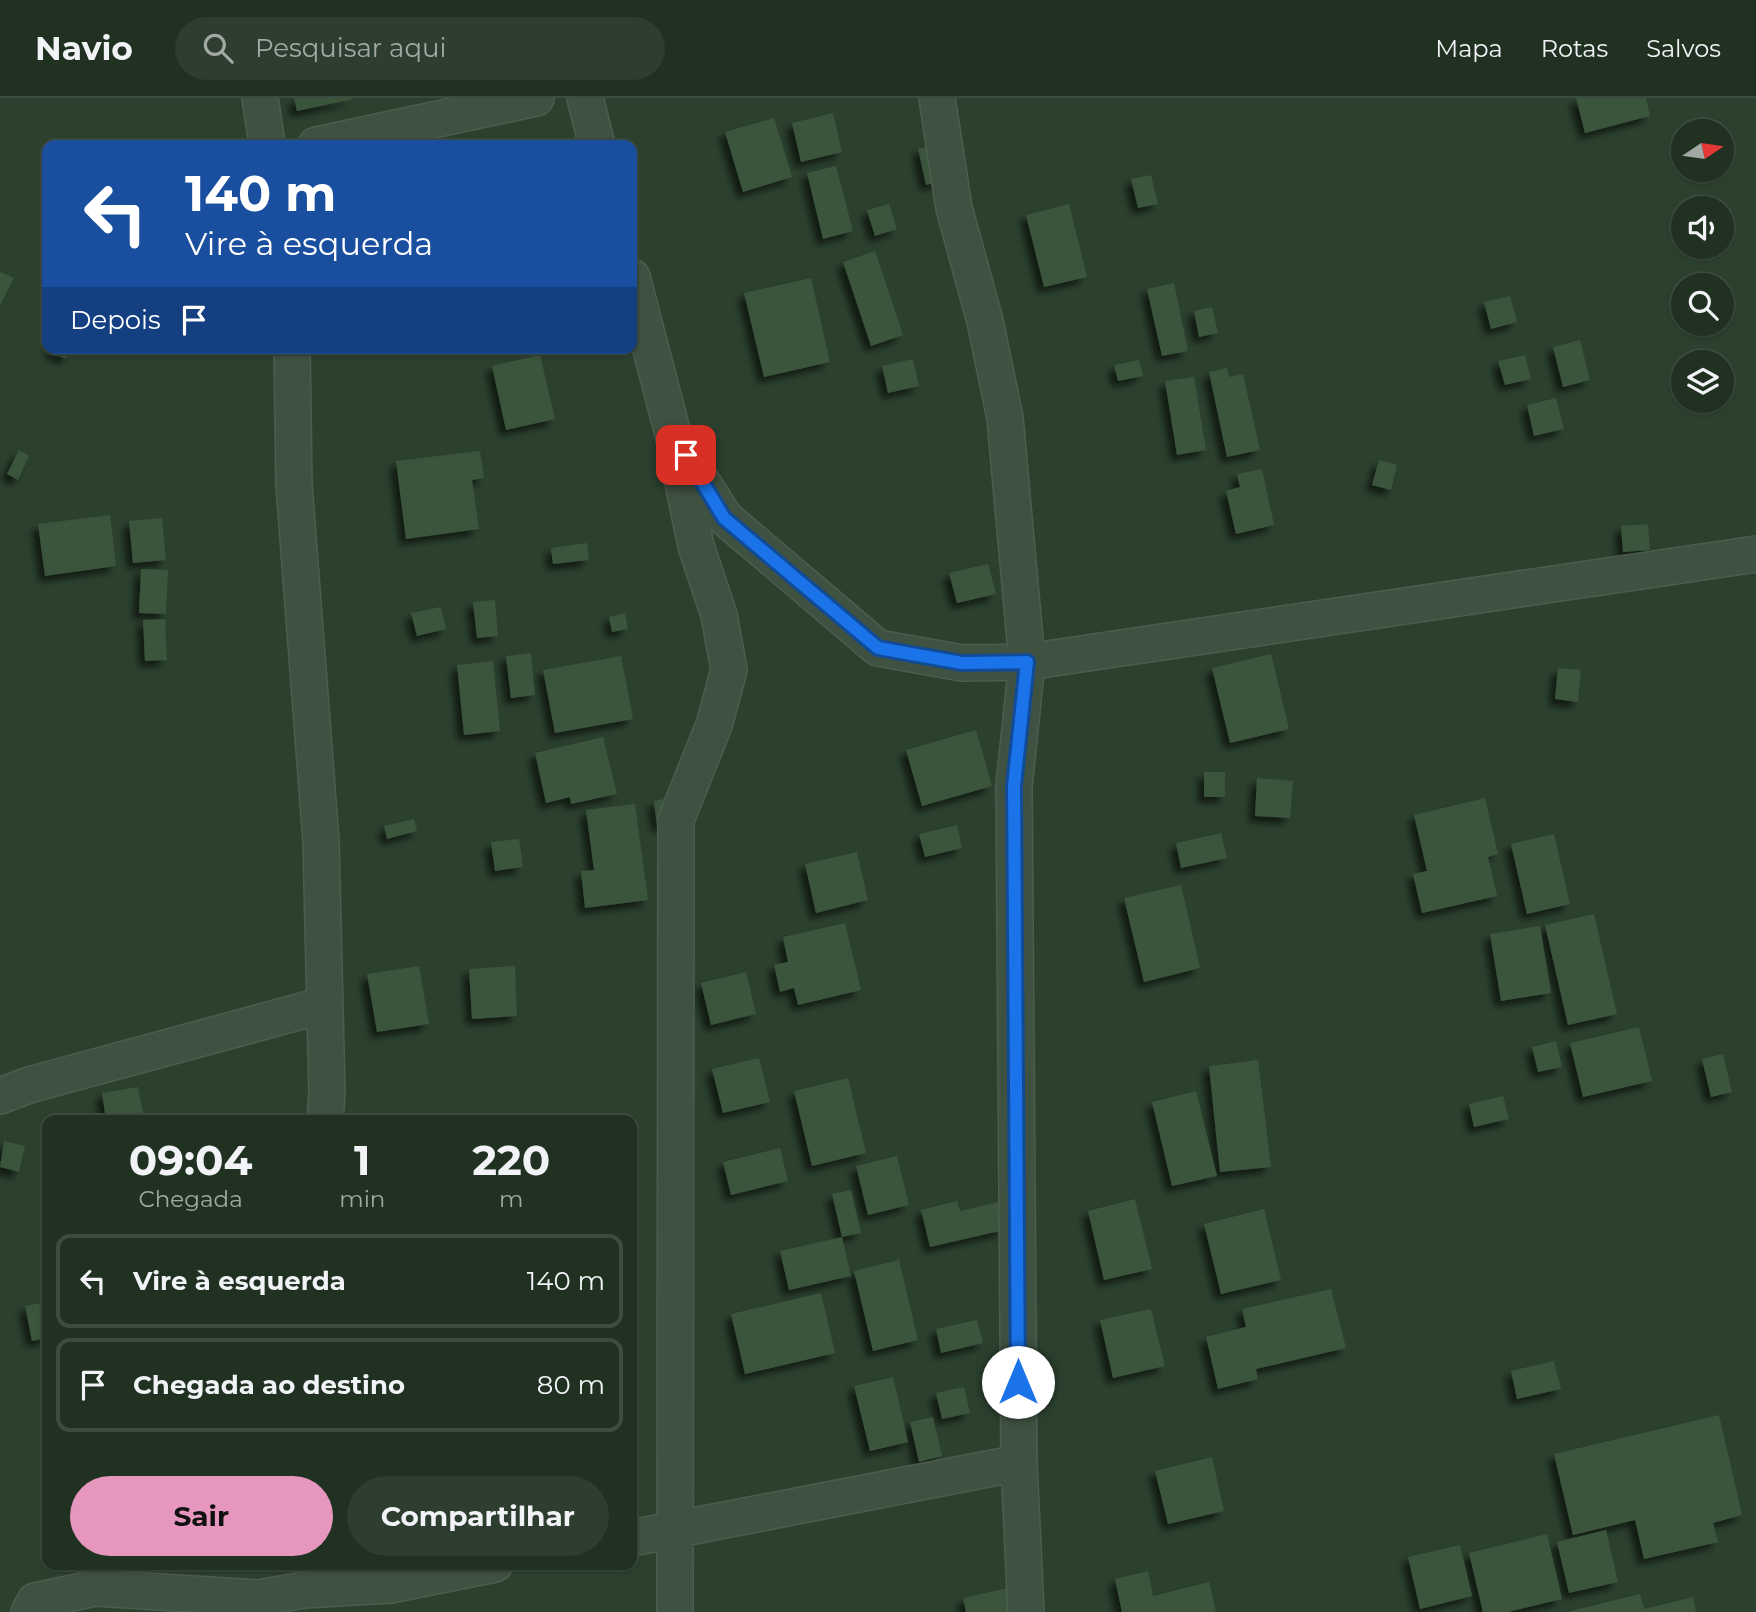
<!DOCTYPE html>
<html lang="pt">
<head>
<meta charset="utf-8">
<style>
	:root { --surface:#203122; --page:#2d3d2f; --text:#f1f3f6; --muted:#a2a9a5; --line:#3d4c40; --accent:#e797bd }
	body { margin:0; font-family:Montserrat,sans-serif; background:var(--page); color:var(--text); height:100vh; display:flex; flex-direction:column; font-size:26px; white-space:nowrap }
	* { box-sizing:border-box; margin:0 }
	p { font-size:23px; color:var(--muted) }
	.icon { flex:none; width:38px; height:38px; fill:none; stroke:currentColor; stroke-width:2; stroke-linecap:round; stroke-linejoin:round }
	.map { position:relative; flex:1; overflow:hidden }
	.details { position:absolute; left:42px; top:1017px; width:595px; height:455px; display:flex; flex-direction:column; background:var(--surface); border-radius:14px; box-shadow:0 2px 5px #0004,0 0 0 2px var(--line) }
	.details>* { flex:none }
	.banner { position:absolute; left:42px; top:42px; width:595px; height:214px; border-radius:14px; box-shadow:0 2px 5px #0004,0 0 0 2px var(--line); background:#1a4fa0; color:#fff; overflow:hidden }
	.needle { width:46px; rotate:77deg }
	.buttons { position:absolute; left:1671px; top:21px; display:grid; gap:14px }
	.buttons a { display:grid; place-items:center; width:63px; height:63px; border-radius:50%; background:var(--surface); box-shadow:0 2px 5px #0004,0 0 0 2px var(--line); font-size:35px }
	.pin { position:absolute; display:grid; place-items:center; width:60px; height:60px; color:#fff; margin:-30px; border-radius:14px; box-shadow:0 4px 10px #0006 }
	.me { position:absolute; width:77px; margin:-38px; rotate:0deg; stroke-linejoin:round; filter:drop-shadow(0 0 5px #0008) }
	.turn { display:flex; align-items:center; gap:24px; height:147px; padding:0 28px; font-size:32px }
	.turn .icon { width:91px; height:91px; stroke-width:2.5 }
	.turn b { display:block; font-size:49px; line-height:60px }
	.then { display:flex; align-items:center; height:66px; padding:0 28px; background:#0003; gap:14px; font-size:26px }
	.eta { display:flex; justify-content:space-evenly; align-items:center; height:119px; text-align:center }
	.eta b { font-size:42px; font-weight:700; line-height:49px }
	.action { display:flex; gap:14px; margin-top:auto; padding:14px 28px }
	.action a { flex:1; height:80px; border-radius:42px; background:var(--accent); color:#111; font-size:28px; font-weight:700; line-height:80px; text-align:center }
	.action a+a { background:var(--page); color:var(--text) }
	ul { padding:0; list-style:none }
	li { display:flex; align-items:center; gap:21px; height:94px; margin:0 14px 10px; padding:0 14px; border:4px solid var(--line); border-radius:14px }
	li div { flex:1 }
	li b { display:block; font-size:26px }
	li em { font-style:normal }
	header { display:flex; align-items:center; gap:42px; box-sizing:border-box; height:98px; padding:0 35px; background:var(--surface); border-bottom:2px solid var(--line) }
	header strong { font-size:33px }
	nav { display:flex; gap:38px; margin-inline-start:auto; font-size:24px }
	.search { width:490px; height:63px; background:var(--page); display:flex; align-items:center; gap:18px; box-sizing:border-box; padding:0 24px; border-radius:38px; color:var(--muted); font-size:26px }
	.map>svg:first-child { display:block }
	.building { fill:#3b543e; filter:url(#shadow) }
	.lines { fill:none; stroke-linecap:round; stroke-linejoin:round }
	.minor-casing { stroke:#4c5d4e; stroke-width:38 }
	.minor { stroke:#3f5141; stroke-width:35 }
	.route-casing { stroke:#114b97; stroke-width:18 }
	.route { stroke:#1a73e8; stroke-width:12 }
</style>
</head>
<body>
<header>
<strong>Navio</strong>
<div class="search"><svg class="icon" aria-label="search" viewBox="0 0 24 24"><circle cx="10" cy="10" r="6"/><path d="M15 15l6 6"/></svg>Pesquisar aqui</div>
<nav><a>Mapa</a><a>Rotas</a><a>Salvos</a></nav>
</header>
<div class="map">
<svg width="1756" height="1514" viewBox="0 0 1756 1514">
	<defs>
		<filter id="shadow"><feDropShadow dx="-6" dy="6" stdDeviation="3.5" flood-color="#0009"/></filter>
	</defs>
	<rect width="100%" height="100%" fill="#2b412e"/>
	<path class="building" d="M294 0H353V1L297 13Z
		M1576 0H1646L1650 18 1585 35Z
		M833 15 842 54 801 64 792 25Z
		M774 20 792 79 743 94 725 34Z
		M935 47 943 83 926 87 918 51Z
		M836 68 853 133 823 141 807 75Z
		M1151 77 1158 106 1138 110 1131 81Z
		M889 106 897 131 875 138 867 112Z
		M1069 106 1087 179 1044 189 1026 117Z
		M875 153 903 237 871 248 843 164Z
		M0 174 14 180 0 208Z
		M811 180 830 264 764 279 744 195Z
		M1174 185 1188 253 1162 258 1147 191Z
		M1510 198 1517 224 1491 231 1484 204Z
		M1212 209 1218 235 1199 239 1194 213Z
		M1580 242 1590 282 1563 289 1553 249Z
		M50 250H71L66 261 49 253Z
		M540 257 555 321 506 332 492 268Z
		M1525 257 1531 281 1505 287 1498 263Z
		M913 261 919 288 888 295 882 268Z
		M1139 262 1143 278 1118 283 1114 267Z
		M1227 270 1229 279 1243 276 1260 352 1227 359 1209 274Z
		M1194 279 1206 352 1177 357 1165 283Z
		M1556 300 1564 331 1534 338 1527 307Z
		M19 352 29 358 18 382 7 376Z
		M480 353 484 380 472 382 479 431 406 441 396 363Z
		M1379 362 1397 367 1391 392 1372 387Z
		M1262 371 1274 427 1236 436 1226 393 1240 389 1237 376Z
		M110 417 116 468 45 478 38 426Z
		M162 420 166 462 133 465 129 423Z
		M1648 426 1650 452 1623 454 1621 428Z
		M587 445 589 462 553 466 551 450Z
		M988 466 996 496 957 505 949 475Z
		M141 471 168 472 166 516 139 515Z
		M495 502 498 538 477 540 473 504Z
		M441 509 446 531 417 538 411 515Z
		M625 515 628 531 612 534 609 519Z
		M165 521 167 562 145 563 143 522Z
		M531 555 535 597 511 600 506 558Z
		M1271 556 1289 631 1230 645 1212 570Z
		M621 558 633 621 555 635 543 572Z
		M493 563 500 633 464 637 457 567Z
		M1558 570 1581 572 1578 604 1555 601Z
		M976 632 992 688 922 708 906 652Z
		M603 639 617 696 571 706 570 699 546 705 535 655Z
		M1204 674H1225V699H1204Z
		M1257 680 1293 683 1290 720 1255 718Z
		M1485 700 1498 756 1488 759 1497 798 1422 815 1413 776 1427 773 1414 717Z
		M663 701 667 727 657 728 654 703Z
		M635 706 648 802 585 810 581 773 594 772 586 712Z
		M414 721 417 733 387 741 384 728Z
		M957 727 962 750 925 759 919 736Z
		M1221 735 1227 760 1181 770 1176 745Z
		M1554 736 1570 806 1527 816 1511 746Z
		M519 741 523 769 495 773 491 744Z
		M857 754 868 802 816 815 805 766Z
		M1181 787 1200 870 1144 884 1124 800Z
		M1594 816 1617 916 1568 927 1545 827Z
		M845 825 861 892 798 907 794 890 780 894 774 867 788 864 783 839Z
		M1540 828 1551 895 1501 903 1490 836Z
		M419 868 429 926 377 934 367 876Z
		M515 868 517 918 472 921 469 871Z
		M746 874 756 916 711 927 701 885Z
		M1639 929 1652 983 1583 999 1570 945Z
		M1556 943 1562 969 1538 974 1532 949Z
		M1723 956 1732 994 1711 999 1702 961Z
		M759 960 770 1004 723 1015 712 971Z
		M1258 962 1271 1069 1220 1074 1209 968Z
		M848 980 866 1055 812 1068 794 993Z
		M138 989 144 1022H106L102 995Z
		M1196 993 1217 1078 1172 1088 1152 1004Z
		M1503 998 1509 1021 1474 1029 1469 1006Z
		M4 1043 25 1048 19 1074 0 1069Z
		M780 1050 788 1083 731 1097 723 1064Z
		M897 1058 909 1107 868 1117 856 1068Z
		M851 1092 861 1135 842 1139 832 1096Z
		M1135 1101 1152 1171 1104 1182 1088 1113Z
		M957 1103 960 1113 998 1104 1004 1132 930 1149 921 1112Z
		M1264 1111 1281 1182 1221 1196 1204 1126Z
		M842 1139 851 1178 789 1192 780 1153Z
		M899 1162 918 1242 873 1253 854 1173Z
		M1331 1191 1346 1250 1256 1271 1258 1281 1218 1291 1206 1239 1246 1229 1242 1211Z
		M821 1195 835 1255 745 1276 731 1216Z
		M47 1204V1240L32 1243 25 1208Z
		M1151 1211 1165 1268 1113 1280 1100 1222Z
		M977 1222 983 1245 941 1255 936 1231Z
		M1554 1263 1561 1291 1517 1301 1511 1273Z
		M893 1279 908 1344 870 1353 854 1288Z
		M964 1289 970 1315 942 1321 936 1295Z
		M1719 1317 1742 1417 1713 1425 1718 1444 1644 1461 1635 1422 1573 1437 1554 1356Z
		M933 1319 942 1358 919 1364 910 1324Z
		M1212 1359 1224 1413 1168 1426 1155 1373Z
		M1606 1432 1618 1484 1569 1495 1557 1444Z
		M1547 1436 1562 1501 1508 1514H1483L1469 1455Z
		M1460 1447 1472 1498 1420 1511 1408 1459Z
		M1148 1473 1153 1498 1209 1484 1216 1514H1122L1115 1481Z
		M1012 1489 1018 1514H966L963 1500Z
		M1640 1496 1644 1511 1693 1499 1696 1514H1567Z"/>
	<g class="lines">
		<defs>
			<path id="minor" d="M260 0 267 47
				M585 0 597 47
				M937 0 954 110 985 223 1005 320 1027 564 1014 688 1019 1365 1026 1514
				M316 47 536 0
				M632 179 673 336 696 448 719 517 729 572 714 627 676 722 675 1514
				M292 250 294 387 321 743 327 995 325 1022
				M685 357 725 420 878 550 962 565 1027 564 1756 456
				M0 998 29 987 324 907
				M632 1440 1019 1365
				M29 1514 35 1503 95 1490 259 1500 304 1492 390 1487 495 1466"/>
		</defs>
		<use href="#minor" class="minor-casing"/>
		<use href="#minor" class="minor"/>
	</g>
	<g class="lines">
		<defs>
			<path id="route" d="M686 357 724 420 878 550 962 565 1027 564 1014 688 1018 1284"/>
		</defs>
		<use href="#route" class="route-casing"/>
		<use href="#route" class="route"/>
	</g>
</svg>
<div class="buttons">
<a><svg class="needle" viewBox="-14 -14 28 28"><path d="M0-13l5 13h-10z" fill="#e53935"/><path d="M0 13l5-13h-10z" fill="#a2a9a5"/></svg></a>
<a><svg class="icon" aria-label="sound" viewBox="0 0 24 24"><path d="M4 9h4l5-4v14l-5-4H4zM17 9q2 3 0 6"/></svg></a>
<a><svg class="icon" aria-label="search" viewBox="0 0 24 24"><circle cx="10" cy="10" r="6"/><path d="M15 15l6 6"/></svg></a>
<a><svg class="icon" aria-label="layers" viewBox="0 0 24 24"><path d="M12 4l9 5-9 5-9-5zM3 14l9 5 9-5"/></svg></a>
</div>
<div class="pin" style="left:686px;top:357px;background:#d93025"><svg class="icon" aria-label="arrive" viewBox="0 0 24 24"><path d="M6 21V4h12l-3 4 3 4H6"/></svg></div>
<svg class="me" style="left:1018px;top:1284px" viewBox="-20 -20 40 40"><circle r="19" fill="#fff"/><path d="M0-13L10 11 0 6-10 11z" fill="#1a73e8"/></svg>
<div class="banner">
<div class="turn"><svg class="icon" aria-label="left" viewBox="0 0 24 24"><path d="M17 20v-9H6M10 6l-5 5 5 5"/></svg><div><b>140 m</b>Vire à esquerda</div></div>
<div class="then">Depois<svg class="icon" aria-label="arrive" viewBox="0 0 24 24"><path d="M6 21V4h12l-3 4 3 4H6"/></svg></div>
</div>
<section class="details">
<div class="eta">
<div><b>09:04</b><p>Chegada</p></div>
<div><b>1</b><p>min</p></div>
<div><b>220</b><p>m</p></div>
</div>
<ul>
<li><svg class="icon" aria-label="left" viewBox="0 0 24 24"><path d="M17 20v-9H6M10 6l-5 5 5 5"/></svg><div><b>Vire à esquerda</b></div><em>140 m</em></li>
<li><svg class="icon" aria-label="arrive" viewBox="0 0 24 24"><path d="M6 21V4h12l-3 4 3 4H6"/></svg><div><b>Chegada ao destino</b></div><em>80 m</em></li>
</ul>
<div class="action"><a>Sair</a><a>Compartilhar</a></div>
</section>
</div>
</body>
</html>
